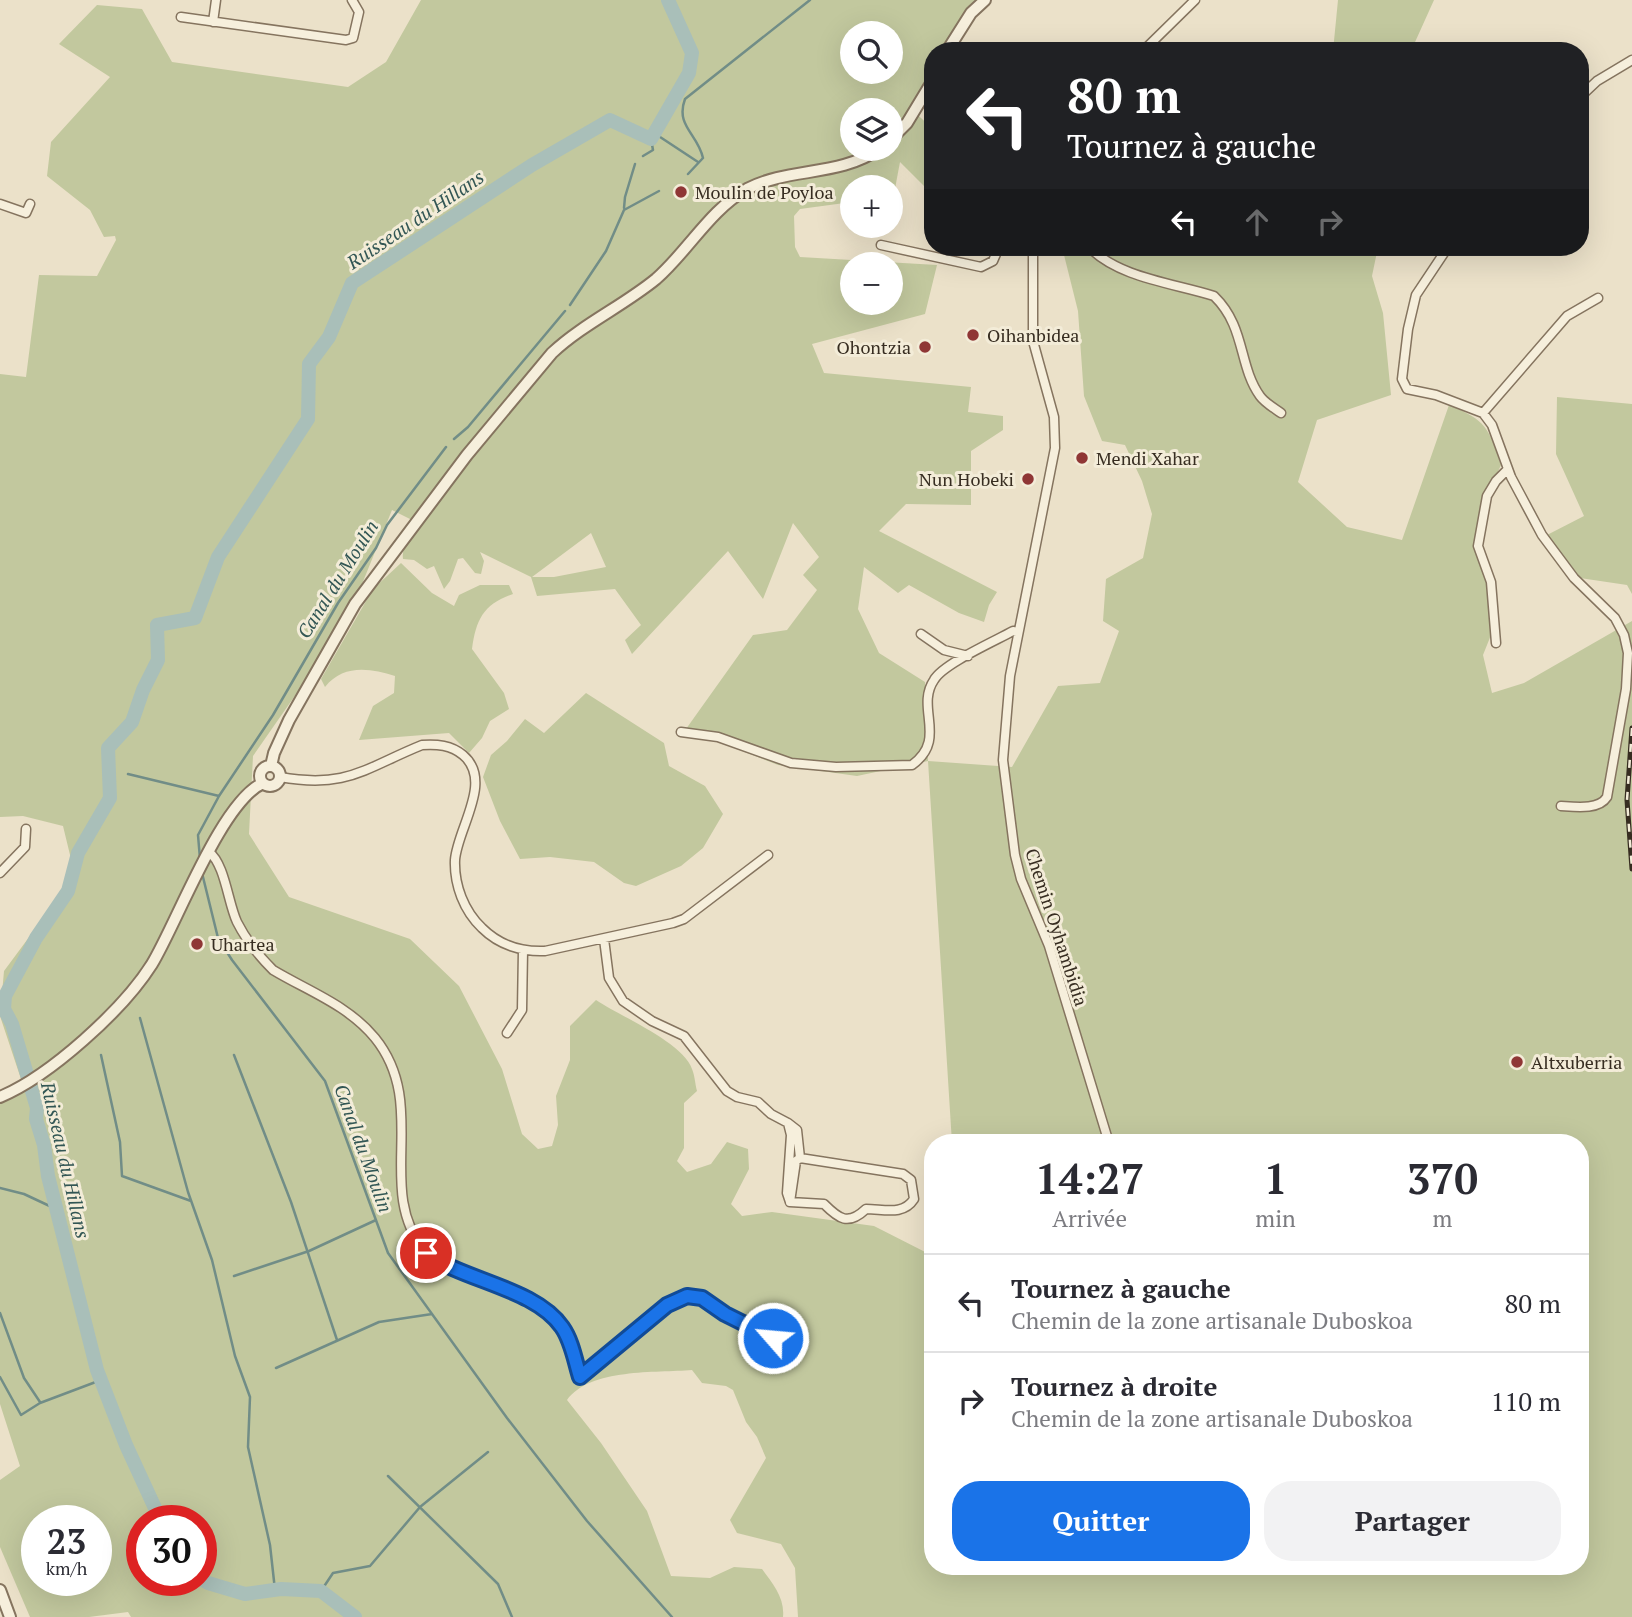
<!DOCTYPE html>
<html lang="fr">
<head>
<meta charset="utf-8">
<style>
	:root { --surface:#fff; --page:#f2f2f3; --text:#2b2b33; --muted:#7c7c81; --line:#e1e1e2; --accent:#1a73e8 }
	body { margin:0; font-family:"PT Serif",serif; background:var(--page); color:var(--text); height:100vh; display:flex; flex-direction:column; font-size:26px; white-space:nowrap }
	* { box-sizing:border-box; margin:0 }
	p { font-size:23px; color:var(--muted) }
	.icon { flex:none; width:38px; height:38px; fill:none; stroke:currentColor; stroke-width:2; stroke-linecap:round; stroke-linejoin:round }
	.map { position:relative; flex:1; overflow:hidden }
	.panel { position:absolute; left:924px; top:1134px; width:665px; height:441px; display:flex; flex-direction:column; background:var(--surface); border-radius:28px; box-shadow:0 7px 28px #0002 }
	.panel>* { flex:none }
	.banner { position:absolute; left:924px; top:42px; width:665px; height:214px; border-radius:28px; box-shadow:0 7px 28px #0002; background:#202124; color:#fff; overflow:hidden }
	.tools { position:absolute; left:840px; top:21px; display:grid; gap:14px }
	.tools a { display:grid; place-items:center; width:63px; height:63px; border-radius:50%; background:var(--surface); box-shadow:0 7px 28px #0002; font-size:35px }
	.speed { position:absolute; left:21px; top:1505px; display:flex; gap:14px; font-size:35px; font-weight:700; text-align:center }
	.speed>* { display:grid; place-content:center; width:91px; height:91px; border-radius:50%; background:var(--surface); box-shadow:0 7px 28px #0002; line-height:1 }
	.speed small { font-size:18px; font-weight:400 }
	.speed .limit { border:10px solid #d22; background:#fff; color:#111 }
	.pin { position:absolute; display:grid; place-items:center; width:60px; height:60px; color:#fff; margin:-30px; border:4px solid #fff; border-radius:50%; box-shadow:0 2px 7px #0007 }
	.me { position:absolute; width:77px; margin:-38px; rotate:297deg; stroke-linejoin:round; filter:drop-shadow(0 0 5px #0008) }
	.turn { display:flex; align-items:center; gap:24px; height:147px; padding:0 28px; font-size:32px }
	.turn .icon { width:91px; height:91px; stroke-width:2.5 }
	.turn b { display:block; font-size:49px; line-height:60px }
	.lanes { display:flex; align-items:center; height:66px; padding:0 28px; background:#0003; justify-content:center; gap:35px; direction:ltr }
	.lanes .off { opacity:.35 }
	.eta { display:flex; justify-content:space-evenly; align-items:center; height:119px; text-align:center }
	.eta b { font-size:42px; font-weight:600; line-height:49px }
	.primary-button { display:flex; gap:14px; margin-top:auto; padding:14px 28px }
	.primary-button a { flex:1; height:80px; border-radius:28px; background:var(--accent); color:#fff; font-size:28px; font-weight:600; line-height:80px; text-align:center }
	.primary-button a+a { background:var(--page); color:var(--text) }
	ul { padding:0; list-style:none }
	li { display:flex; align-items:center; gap:21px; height:98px; padding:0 28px; border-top:2px solid var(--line) }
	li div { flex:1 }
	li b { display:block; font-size:26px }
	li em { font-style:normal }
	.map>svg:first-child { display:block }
	.green { fill:#c2c89e; fill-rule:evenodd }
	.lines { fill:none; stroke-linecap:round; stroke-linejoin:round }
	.stream { stroke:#718d87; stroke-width:2.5 }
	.river { stroke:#a9bfb9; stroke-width:14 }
	.minor-casing { stroke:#85745f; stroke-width:11 }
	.tertiary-casing { stroke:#85745f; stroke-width:14 }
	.minor { stroke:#f6efdc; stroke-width:8 }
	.tertiary { stroke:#f6efdc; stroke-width:10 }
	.rail-casing { stroke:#372d21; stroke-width:5 }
	.rail { stroke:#f3ecd8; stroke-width:2.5; stroke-dasharray:8; stroke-linecap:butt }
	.route-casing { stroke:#114b97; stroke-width:18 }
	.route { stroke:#1a73e8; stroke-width:12 }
	.poi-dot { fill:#8f3635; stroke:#f3ecd8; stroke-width:2.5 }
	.labels { text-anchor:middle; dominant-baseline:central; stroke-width:6; stroke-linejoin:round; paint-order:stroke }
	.poi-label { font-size:18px; fill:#372d21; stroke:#f3ecd8; text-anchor:start }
	.street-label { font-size:18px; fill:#372d21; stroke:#f3ecd8 }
	.water-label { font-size:19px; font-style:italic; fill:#325654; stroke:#f3ecd8 }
</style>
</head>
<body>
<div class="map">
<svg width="1632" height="1617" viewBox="0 0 1632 1617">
	<rect width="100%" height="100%" fill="#ebe1c9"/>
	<path class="green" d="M421 0H978L946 51H933V70L909 107 933 129V195L900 162 894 194 891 195V187H852V202L800 209 794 216 795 247 800 257 937 265 925 314 812 344 824 373 971 387 968 412 1003 416V430L971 451V505L906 504 879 531 997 592 989 605 984 622 959 613 909 585 898 593 864 567 858 609 879 653 925 682 928 761 1012 767 1058 686 1100 683 1119 631 1103 621 1106 579 1143 558 1152 514 1142 481 1125 445 1102 441 1084 396 1078 311 1062 247H1378L1372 276 1383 313 1391 395 1317 420 1298 482 1347 527 1402 540 1449 405C1487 421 1488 427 1501 465L1480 510 1476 545 1488 588 1491 635 1483 655 1492 693 1524 683 1632 621V1617H798L795 1568 781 1544 737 1533 730 1520 766 1458 757 1437 746 1422 733 1390 726 1386 702 1383 692 1370C656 1373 590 1368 567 1400L601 1443 647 1511 671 1576 710 1578 734 1567 762 1569C773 1584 785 1598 783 1617H131L128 1612 89 1617H30L0 1547V1480L20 1466 0 1404V1104L25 1091 0 1016 4 971 67 886 71 859 63 826 23 816 0 817V374L26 377 39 275 97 276 116 240 115 236 104 237 90 210 47 176 51 142 110 77 59 44 97 5 142 9 172 62 348 87 386 62ZM852 33H891V72H852ZM852 110H891V149H852ZM852 264H891V303H852ZM392 510 422 525C412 532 401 546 403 559L414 560 427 569 434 566 444 589 450 581 458 559 463 558 475 573 481 574 484 561 480 552 531 577 537 596 615 589 641 625 625 640 632 654 728 551 763 599 793 523 819 557 803 575 817 590 787 630 753 635 686 729 778 765 857 776 928 761 952 1143H1580V1566H933V1256L874 1226 772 1212 742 1216 731 1204 749 1169 748 1149 727 1142 711 1164 687 1172 677 1161 684 1148V1103L697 1091C695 1084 695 1076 692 1069 683 1042 621 1017 596 1000L570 1026V1060L556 1096 558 1125 552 1146 538 1149 522 1134 502 1069 459 986 410 939 289 897 249 834 253 756 347 621ZM591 533 606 567 554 577H532ZM37 1521H96V1580H37ZM142 1521H201V1580H142Z
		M1338 0H1434L1411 51H1333Z
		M1557 397 1632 404V594L1627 585 1580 578 1547 535 1584 516 1556 454Z
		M401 563 432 593 454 606 459 595 480 585H509L513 594C484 604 476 619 472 649L504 693 509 709 490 721 482 738 469 753 449 733 359 740 373 706 394 693 395 676C370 668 343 664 325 687L321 679 373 589Z
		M586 693 664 743 669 766 705 786 723 814 703 848 681 866 636 886 624 883 594 862 550 857 520 859 500 821 483 777 491 755 507 741 525 719 544 733Z"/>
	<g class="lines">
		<path class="stream" d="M654 133 698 162
			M643 156 653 150 651 139
			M688 174 703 158C698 134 675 126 685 99L810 0
			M624 208 625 197 635 164
			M570 305 606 251 624 210 659 191
			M454 439 468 427 565 311
			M128 774 219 796
			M200 859 198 835 219 796 273 715 338 603 376 548 387 525 446 447
			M202 873 218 938 232 960 325 1081 388 1253 507 1418 587 1521 672 1617
			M140 1018 188 1192 212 1260 235 1356 250 1397 248 1447 270 1545 275 1590
			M101 1055 120 1142 122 1176 191 1201
			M234 1055 291 1202 337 1340
			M0 1188 24 1194 56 1209
			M234 1276 309 1251 376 1220
			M0 1313 24 1378 40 1402
			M276 1368 379 1322 432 1314
			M0 1377 21 1415 40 1403 101 1380
			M388 1476 498 1584 512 1617
			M321 1591 333 1573 370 1566 420 1507 488 1452"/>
		<path class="river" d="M161 1521 126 1445 97 1370 48 1176 44 1145 36 1119 37 1108 12 1024 4 1009 5 996 36 938 68 891 78 853 110 798 108 748 132 722 143 690 158 660 157 625 195 618 218 557 308 419 309 364 329 337 352 283 532 165 610 120 651 139 689 73 692 53 668 0
			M201 1579 208 1583 245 1594 281 1589 321 1591 355 1617"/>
		<defs>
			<path id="minor" d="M181 17 346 40 353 38 359 12 352 0
				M213 22 216 0
				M1143 51 1195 0
				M1580 97 1597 81 1632 60
				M0 204 26 213 30 204
				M881 245 981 267 993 261 999 247
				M1033 247V341L1054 417 1055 448 1010 676 1003 760 1015 855 1021 879 1049 946 1109 1143
				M1089 247C1119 278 1173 283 1214 296 1246 327 1238 365 1260 396 1265 403 1274 408 1281 413
				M1448 247 1416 295 1408 329 1402 379 1407 389 1436 395 1483 413 1492 425 1511 477 1542 535 1574 578 1615 618 1624 635 1628 653 1626 689 1607 797C1599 810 1576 807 1561 806
				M1483 413 1567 316 1598 298
				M921 634 944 650 968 656
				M1496 643 1491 582 1478 546 1487 496 1496 481 1508 469
				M681 732 718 737 791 763 836 767 912 765C948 739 915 708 934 680 943 664 995 641 1013 631L1018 632
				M280 777C347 789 365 768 422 745 437 744 451 745 463 755 494 781 457 829 455 860 454 885 464 911 482 928 499 945 522 952 545 951L673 923 684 919 768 855
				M209 852C225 864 228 903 237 922 246 940 259 956 273 970 308 991 348 1005 375 1038 430 1106 374 1188 424 1250 434 1263 451 1269 465 1274 497 1287 548 1298 565 1332 572 1346 575 1362 580 1377L667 1305 687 1296 701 1298 725 1314 773 1338 792 1335
				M0 873 25 847 26 829
				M604 939 609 978 623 1001 652 1021 684 1036 727 1091 737 1097 758 1102 771 1114 788 1123 791 1135 787 1193 790 1202 824 1204C839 1219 848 1226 866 1209 884 1209 903 1216 914 1199L911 1180 903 1174 800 1158 797 1130 788 1123
				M507 1033 522 1010 523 950
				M790 1202 796 1161 800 1158"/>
			<path id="tertiary" d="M947 51 971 13 985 0
				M891 139 907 123 933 80
				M271 766 274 753 289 720 355 604 467 455 552 353C583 324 623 306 656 279 688 251 710 210 747 189 789 167 839 177 879 149
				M260 776a10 10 0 1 1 20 0a10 10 0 1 1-20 0Z
				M0 1097C50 1076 123 1010 152 964 177 923 221 802 263 783
				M0 1590 10 1617"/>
		</defs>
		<use href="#minor" class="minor-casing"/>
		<use href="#tertiary" class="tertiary-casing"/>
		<use href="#minor" class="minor"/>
		<use href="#tertiary" class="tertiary"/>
		<defs>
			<path id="rail" d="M1632 728 1627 800 1632 869"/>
		</defs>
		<use href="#rail" class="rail-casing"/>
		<use href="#rail" class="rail"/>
	</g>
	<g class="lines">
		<defs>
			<path id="route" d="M426 1253C464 1281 535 1288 562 1327 572 1341 575 1361 580 1377L667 1305 687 1296 702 1298 725 1314 773 1338"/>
		</defs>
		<use href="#route" class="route-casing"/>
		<use href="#route" class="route"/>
	</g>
	<g class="poi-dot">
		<circle cx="681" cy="192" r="7"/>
		<circle cx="973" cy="335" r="7"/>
		<circle cx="925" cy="347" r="7"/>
		<circle cx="1082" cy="458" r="7"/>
		<circle cx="1028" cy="479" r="7"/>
		<circle cx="197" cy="944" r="7"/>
		<circle cx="1517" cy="1062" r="7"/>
	</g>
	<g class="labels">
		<g class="poi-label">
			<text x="695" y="192">Moulin de Poyloa</text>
			<text x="987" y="335">Oihanbidea</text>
			<text x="911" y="347" text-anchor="end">Ohontzia</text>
			<text x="1096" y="458">Mendi Xahar</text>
			<text x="1014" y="479" text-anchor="end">Nun Hobeki</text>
			<text x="211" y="944">Uhartea</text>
			<text x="1531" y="1062">Altxuberria</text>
		</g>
		<g class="street-label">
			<text transform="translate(1057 927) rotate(72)">Chemin Oyhambidia</text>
		</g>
		<g class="water-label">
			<text transform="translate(415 219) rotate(-34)">Ruisseau du Hillans</text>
			<text transform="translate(337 579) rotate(-58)">Canal du Moulin</text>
			<text transform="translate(364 1148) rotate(70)">Canal du Moulin</text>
			<text transform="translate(66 1160) rotate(77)">Ruisseau du Hillans</text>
		</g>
	</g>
</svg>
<div class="tools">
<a><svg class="icon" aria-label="search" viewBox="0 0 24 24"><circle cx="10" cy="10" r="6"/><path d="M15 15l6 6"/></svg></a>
<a><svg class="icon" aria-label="layers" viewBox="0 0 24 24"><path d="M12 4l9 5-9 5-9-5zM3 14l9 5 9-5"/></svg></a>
<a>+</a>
<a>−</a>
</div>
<div class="speed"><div>23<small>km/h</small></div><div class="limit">30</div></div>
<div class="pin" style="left:426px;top:1253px;background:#d93025"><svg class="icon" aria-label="arrive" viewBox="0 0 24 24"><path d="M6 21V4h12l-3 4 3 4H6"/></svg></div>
<svg class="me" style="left:773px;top:1338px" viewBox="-20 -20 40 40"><circle r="17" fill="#1a73e8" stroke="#fff" stroke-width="3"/><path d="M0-11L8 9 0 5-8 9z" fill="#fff"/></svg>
<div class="banner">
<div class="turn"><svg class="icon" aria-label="left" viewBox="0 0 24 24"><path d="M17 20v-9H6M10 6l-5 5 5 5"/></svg><div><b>80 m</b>Tournez à gauche</div></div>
<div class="lanes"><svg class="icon" aria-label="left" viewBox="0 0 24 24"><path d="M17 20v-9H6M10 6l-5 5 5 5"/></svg><svg class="icon off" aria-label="ahead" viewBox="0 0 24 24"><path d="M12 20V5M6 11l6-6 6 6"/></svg><svg class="icon off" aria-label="right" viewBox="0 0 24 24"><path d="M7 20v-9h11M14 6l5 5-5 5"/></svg></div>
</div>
<section class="panel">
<div class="eta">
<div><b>14:27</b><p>Arrivée</p></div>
<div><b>1</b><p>min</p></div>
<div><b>370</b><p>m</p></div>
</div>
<ul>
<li><svg class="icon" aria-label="left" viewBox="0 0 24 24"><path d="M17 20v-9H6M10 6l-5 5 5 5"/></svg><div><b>Tournez à gauche</b><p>Chemin de la zone artisanale Duboskoa</p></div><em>80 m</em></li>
<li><svg class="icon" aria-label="right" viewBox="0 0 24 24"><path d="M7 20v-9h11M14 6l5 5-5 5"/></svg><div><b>Tournez à droite</b><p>Chemin de la zone artisanale Duboskoa</p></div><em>110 m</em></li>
</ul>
<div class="primary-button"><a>Quitter</a><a>Partager</a></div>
</section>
</div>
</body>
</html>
